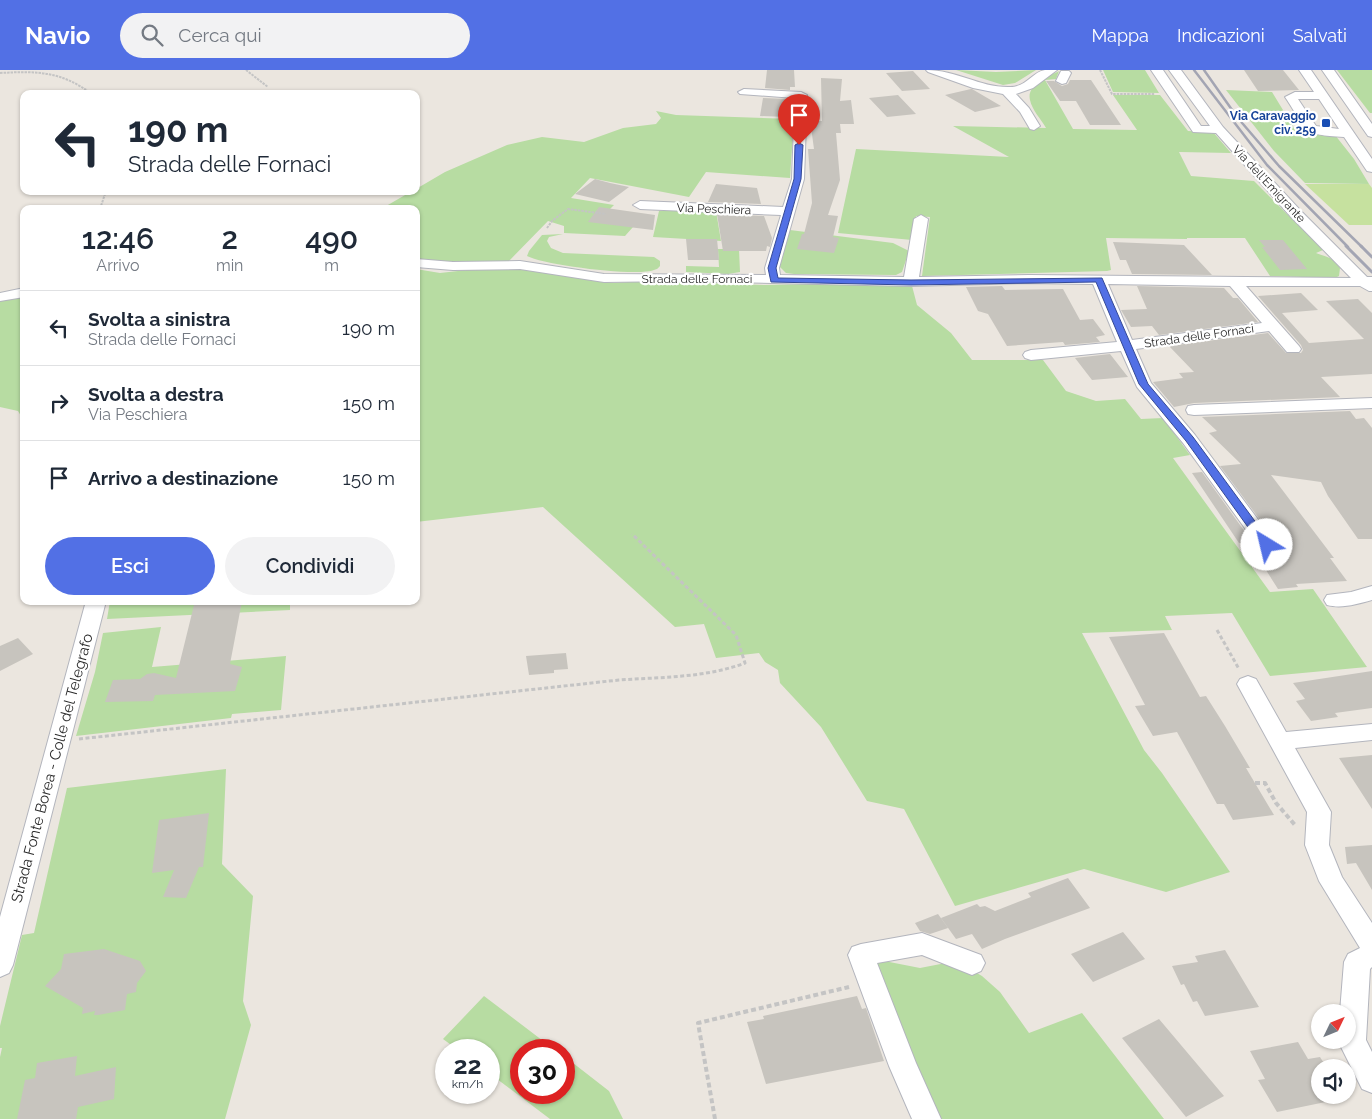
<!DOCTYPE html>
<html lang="it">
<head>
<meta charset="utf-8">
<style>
	:root { --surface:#fff; --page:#f2f2f3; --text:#1f2937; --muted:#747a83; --line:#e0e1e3; --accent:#5270e5 }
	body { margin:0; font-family:Raleway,sans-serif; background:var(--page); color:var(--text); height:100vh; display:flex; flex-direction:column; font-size:19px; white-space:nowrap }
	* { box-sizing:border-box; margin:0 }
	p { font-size:16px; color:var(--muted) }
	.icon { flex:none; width:28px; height:28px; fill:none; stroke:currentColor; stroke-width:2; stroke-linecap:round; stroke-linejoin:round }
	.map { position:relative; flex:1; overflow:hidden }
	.sheet { position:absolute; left:20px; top:135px; width:400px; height:400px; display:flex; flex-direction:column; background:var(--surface); border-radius:10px; box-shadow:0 1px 4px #0004 }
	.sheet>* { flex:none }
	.top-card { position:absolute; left:20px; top:20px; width:400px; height:105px; border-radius:10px; box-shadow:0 1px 4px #0004; background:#fff; color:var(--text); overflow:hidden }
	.needle { width:32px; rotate:47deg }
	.tools { position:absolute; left:1311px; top:934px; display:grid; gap:10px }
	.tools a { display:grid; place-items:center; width:45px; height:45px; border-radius:50%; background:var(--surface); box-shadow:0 1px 4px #0004; font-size:25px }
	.speed { position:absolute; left:435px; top:969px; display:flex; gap:10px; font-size:25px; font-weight:700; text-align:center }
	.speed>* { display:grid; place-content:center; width:65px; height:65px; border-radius:50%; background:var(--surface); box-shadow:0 1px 4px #0004; line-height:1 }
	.speed small { font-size:12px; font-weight:400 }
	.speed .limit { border:8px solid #d22; background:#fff; color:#111 }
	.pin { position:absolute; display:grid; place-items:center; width:42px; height:42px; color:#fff; margin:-51px -21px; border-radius:50% 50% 50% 0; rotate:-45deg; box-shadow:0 0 5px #0007 }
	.pin .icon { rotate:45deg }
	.me { position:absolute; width:55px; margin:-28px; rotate:324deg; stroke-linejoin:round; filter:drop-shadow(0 0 4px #0008) }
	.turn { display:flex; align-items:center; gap:18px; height:105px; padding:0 25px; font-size:22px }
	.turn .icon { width:65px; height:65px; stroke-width:2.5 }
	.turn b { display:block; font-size:35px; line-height:42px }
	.eta { display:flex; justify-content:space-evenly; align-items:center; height:85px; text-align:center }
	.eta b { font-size:30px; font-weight:600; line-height:35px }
	.cta { display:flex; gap:10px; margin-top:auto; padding:10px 25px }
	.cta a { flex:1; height:58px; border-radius:30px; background:var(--accent); color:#fff; font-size:20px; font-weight:600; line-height:58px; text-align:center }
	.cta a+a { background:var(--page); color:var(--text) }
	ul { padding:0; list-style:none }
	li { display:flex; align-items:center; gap:15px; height:75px; padding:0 25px; border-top:1px solid var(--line) }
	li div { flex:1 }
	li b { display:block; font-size:19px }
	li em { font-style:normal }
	header { display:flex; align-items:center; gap:30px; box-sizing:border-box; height:70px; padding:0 25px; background:var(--accent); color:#fff }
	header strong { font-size:24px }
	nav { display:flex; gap:28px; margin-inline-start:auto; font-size:18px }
	.search { width:350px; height:45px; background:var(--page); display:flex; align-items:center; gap:12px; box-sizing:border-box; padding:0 18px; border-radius:28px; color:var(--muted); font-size:19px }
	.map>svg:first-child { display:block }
	.green { fill:#b7dca2 }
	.pitch { fill:#c6e19f }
	.building { fill:#c7c4be }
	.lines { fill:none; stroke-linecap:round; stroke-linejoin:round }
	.minor-casing { stroke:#b3b5bd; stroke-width:2 }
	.path-far2 { stroke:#c4c4c4; stroke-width:2; stroke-dasharray:2.5 1; stroke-linecap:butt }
	.path-far1 { stroke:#c4c4c4; stroke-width:3; stroke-dasharray:4 2.5; stroke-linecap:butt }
	.path { stroke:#c4c4c4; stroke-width:4; stroke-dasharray:5 3; stroke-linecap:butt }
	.minor { fill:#fff; fill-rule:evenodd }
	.rail-far1 { stroke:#a3a5b3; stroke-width:2.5 }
	.rail { stroke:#a3a5b3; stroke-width:3 }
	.route { fill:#5270e5; stroke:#354995 }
	.transit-dot { fill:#1a4fb4; stroke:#fff; stroke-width:2 }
	.labels { text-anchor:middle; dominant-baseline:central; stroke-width:4.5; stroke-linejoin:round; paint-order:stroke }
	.far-transit-label { font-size:12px; font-weight:bold; fill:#164399; stroke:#fff; text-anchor:end }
	.far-street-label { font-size:12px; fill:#2b2b2b; stroke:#fff }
	.street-label { font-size:15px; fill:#2b2b2b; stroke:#fff }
</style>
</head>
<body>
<header>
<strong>Navio</strong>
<div class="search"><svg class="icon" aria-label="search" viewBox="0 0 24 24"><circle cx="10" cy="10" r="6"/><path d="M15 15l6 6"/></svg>Cerca qui</div>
<nav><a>Mappa</a><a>Indicazioni</a><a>Salvati</a></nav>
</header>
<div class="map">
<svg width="1372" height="1049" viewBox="0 0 1372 1049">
	<rect width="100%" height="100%" fill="#ebe6df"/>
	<path class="green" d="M956 0 996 2 1036 0 1015 13 1003 15Z
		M1103 0H1145L1159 23 1113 22Z
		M1337 0H1372V43H1370Z
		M1059 1 1056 9 1045 10 1073 59 1137 60 1113 25H1160L1188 61 1213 62 1231 83 1179 82 1191 106 1254 111 1323 180 1316 183C1329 188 1331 186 1340 198L1339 206 1335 208 1270 206 1245 168H1187V169L1106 168 1111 200 1107 201 922 206 930 147 916 146 912 170 838 163 856 79 1009 87 953 56 1046 58C1041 49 1032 40 1030 30 1026 15 1049 6 1059 1Z
		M1226 20 1272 22 1297 63 1335 65 1354 89 1369 114 1305 113 1274 81Z
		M656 41 676 45 794 49 790 108 706 102 689 127 590 108 571 128 614 135 610 139 633 157 625 166 564 163V156L548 151 507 193 429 192 416 189V139H381L412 121H416V119L445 102 507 75 542 67 584 72 623 58 656 54 661 48Z
		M659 141H716L721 171 653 167Z
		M790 160 893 173 909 181 902 202 896 205 794 204 786 203 777 194Z
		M563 164 549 167 547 171 551 178 563 183 654 187 660 191V196C658 198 658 199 654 200 637 207 544 195 527 186L529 181 542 165Z
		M718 179H739L740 202 728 204 686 202V196L719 197Z
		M485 198H514L613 213 642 211 765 215 911 212 917 235 951 263 972 290H1043L1066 321 1096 331 1125 329 1141 349 1163 348 1190 385 1173 388 1270 522 1313 519 1367 597 1270 606 1232 543 1165 546 1172 560 1082 563 1144 680 1162 703 1230 802 1166 822 1084 799 955 836 904 739 867 731 821 657 780 613 778 600 765 592 759 583 716 588 704 554 675 557 543 437 416 452V199L440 203Z
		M21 227 24 228V351L18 341 0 337V230Z
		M110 531H290V540L107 549Z
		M161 557 152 597 286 586 281 640 232 644 231 648 76 666 95 602 103 563Z
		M226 699 222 794 253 826 243 931 251 955 225 1049H0V987L2 978H0V956L22 865 34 863 67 718Z
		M869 888 920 898 956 891 982 906 1000 922 1029 963 1082 943 1164 1049H935Z
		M484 926 555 980H521V1022H564V986L609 1021 623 1049H550L489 1003V980H458L443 969Z"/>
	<path class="pitch" d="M1305 114H1369L1372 118V155H1349Z"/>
	<path class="building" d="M767 0H794L795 17H790V20L765 18Z
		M1244 0H1283L1299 20 1258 21Z
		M913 1 930 19 902 21 886 3Z
		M821 8 842 9 840 31 851 30 854 54H840L841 63H836L840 110 828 145 838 146 833 167 839 168 834 183 797 179 802 164H804L812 133 808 79H814L810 50 822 51Z
		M1070 10H1091L1121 55H1090L1076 31H1060L1046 11H1054L1062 16 1068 14Z
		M971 19H972L1001 36 975 42 945 25Z
		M898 25 916 44 887 47 869 28Z
		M763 28 789 29 787 47 760 46Z
		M595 109 610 113 629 117 609 132 575 124Z
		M716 114 757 118 761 134 708 132Z
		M599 137 655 145 653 160 588 152Z
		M717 144 764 146 772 168 770 177 767 176 766 181H723Z
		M686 169H717L719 190H688Z
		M1259 170H1283L1307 199 1280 200 1262 177H1265Z
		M1113 172 1184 175 1212 205 1132 204 1126 190H1120Z
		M1002 216 1005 220 1063 219 1080 250 1093 249 1105 265 1096 267 1100 272 1065 275 1063 272 1007 276 988 244 978 241 966 217Z
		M1137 216 1224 218 1233 228H1238L1258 252 1159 265 1152 256 1131 257 1121 240 1147 239Z
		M1301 223 1318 240 1282 243 1309 273 1364 269 1326 231 1358 229 1372 243V304L1321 307 1340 327 1194 333 1174 337 1153 312 1183 308 1179 303 1194 302 1169 276 1268 263 1286 283H1301L1303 280 1301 275 1258 226Z
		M1110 284 1128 307 1092 310 1075 288Z
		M1350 341 1356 349 1364 348 1372 358V469H1358L1328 426 1321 412 1271 405 1334 488H1330L1347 511 1296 514 1298 517 1278 519 1248 472 1239 473 1192 403 1202 402 1258 480 1266 483 1276 480 1278 474 1220 396 1241 394 1209 363 1217 361 1202 347Z
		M195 531H242L230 594 242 597 235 621 155 625 153 631 105 632 113 610 140 609 147 604 154 603 176 608Z
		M1164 563 1200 627 1206 626 1225 656 1250 698H1246L1274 745 1233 750 1224 734H1217L1177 662 1153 666 1135 636 1145 635 1109 567Z
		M18 568 33 584 0 601V576Z
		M566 583 568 599 554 600V603L529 605 526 586Z
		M1372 601V638L1335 643 1338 647 1311 651 1296 631 1305 629 1293 613Z
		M1372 685V739L1339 688Z
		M209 743 203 797H199L186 828 163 827 174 800 152 803 159 750Z
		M1372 775V820L1356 793 1347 794 1345 777Z
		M1068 808 1090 838 1005 869 982 879 972 864 956 869 941 848 977 834 980 837 985 836 995 841 1031 827 1028 823Z
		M938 844 948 858 930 864 920 861 915 853Z
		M1123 862 1145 889 1093 912 1071 884Z
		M104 879 140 891 146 901 137 913 136 922 127 924 125 940 98 945H94L95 941 82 944 83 938 45 916 61 899 64 884Z
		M1225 880 1259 937 1205 946 1197 931 1193 932 1184 914 1181 915 1172 896 1198 892 1195 886Z
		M857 926 862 939 866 938 884 991 766 1014 747 952 764 949 763 946Z
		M1159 949 1224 1026 1186 1047 1122 968Z
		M1298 972 1308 989 1320 987 1327 998H1320V1025H1343L1345 1028 1277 1042 1258 1010 1265 1009 1250 981Z
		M77 986 75 1006 116 997 114 1029 78 1037 76 1049H17L25 1010 35 1008 37 993Z"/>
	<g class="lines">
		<defs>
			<path id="minor" d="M926 0C957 0 981 18 1010 17 1027 17 1032 2 1045 0 1048 0 1053 0 1057 0L1033 18 1016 24 1029 38 1040 56 1034 60 1030 59 1020 42 1003 24 973 18 928 2Z
				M1151 0H1163L1201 56H1210L1169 0H1181L1223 57 1301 141 1367 207H1372V221H1369L1360 216H1246L1299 276 1301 279 1299 282H1287L1269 261 1136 279 1151 313 1195 365 1274 471 1277 475 1274 479 1267 481 1260 479 1183 373 1137 317 1121 281 1031 290 1025 288 1023 285 1025 282 1031 280 1117 272 1093 214 1029 213 911 216 677 211 604 212 520 199 453 200 416 197V189L453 192 520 191 604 204 766 205 765 198 781 145 640 139 633 135 640 131 783 137 792 109 795 28 740 24 738 22 744 19 801 22 807 25 804 109 779 198 780 205 904 207 914 149 921 145 928 149 919 207 1029 205 1351 208 1291 147 1216 63 1193 62ZM1108 214 1230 216 1262 253 1132 270Z
				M1299 0H1311L1372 89V102L1367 101 1344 67C1301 65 1308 61 1285 27L1295 22H1314ZM1298 29H1319L1339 59 1316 56Z
				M1322 0H1334L1372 54V67L1368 66Z
				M1061 1H1069L1071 3 1066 13 1062 14 1056 11Z
				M24 218V227L0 231V223Z
				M1372 328V338L1194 345 1188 344 1186 340 1188 336 1194 335Z
				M1372 516V530C1357 534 1342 539 1327 535L1324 530 1327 525 1351 522Z
				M86 531H106L13 895 9 903 0 907V847Z
				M1248 606 1256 609 1286 662 1372 654V670L1295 678 1331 742 1329 775 1342 807 1372 853V897L1370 899 1366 970 1372 982V1023L1362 1019 1338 971 1348 970V942H1340L1344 892 1348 884 1360 878 1319 811 1305 775 1307 742 1237 614 1240 609Z
				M922 863 981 885 985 893 981 901 972 905 922 885 877 893 916 993 941 1049H912L889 996 848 885 852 877 861 874Z"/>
		</defs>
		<use href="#minor" class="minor-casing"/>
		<path class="path-far2" d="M246 0 268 17
			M1100 0 1112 24H1155
			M0 3C37 1 61 1 92 24
			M100 139 106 121
			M547 158 552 151 568 139 606 144"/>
		<path class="path-far1" d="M1217 560 1239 599
			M79 669 619 610C661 607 705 608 745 593L736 565 632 464"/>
		<path class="path" d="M1255 713H1265L1276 733 1295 755
			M715 1049 698 953 849 917"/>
		<use href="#minor" class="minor"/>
		<path class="rail-far1" d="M1194 0 1267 95 1348 177
			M1204 0 1237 47 1279 96 1362 177"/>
		<path class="rail" d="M1346 176 1372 202
			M1361 176 1372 187"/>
	</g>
	<path class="route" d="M799 73 803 75 801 109 776 198 778 208 911 210 1102 208 1148 314 1193 367 1271 473 1272 475 1271 478H1263L1186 371 1139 314 1096 212 911 215 771 212 768 198 794 109 795 75Z"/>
	<rect class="transit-dot" x="1321" y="48" width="10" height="10" rx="2.5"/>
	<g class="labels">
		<g class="far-transit-label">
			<text x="1316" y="46">Via Caravaggio<tspan x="1316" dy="14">civ. 259</tspan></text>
		</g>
		<g class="far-street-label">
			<text transform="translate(1269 114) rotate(47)">Via dell'Emigrante</text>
			<text transform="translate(714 139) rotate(2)">Via Peschiera</text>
			<text x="697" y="209">Strada delle Fornaci</text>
			<text transform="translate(1199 266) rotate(-8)">Strada delle Fornaci</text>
		</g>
		<g class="street-label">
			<text transform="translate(52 698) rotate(-75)">Strada Fonte Borea - Colle del Telegrafo</text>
		</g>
	</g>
</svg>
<div class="tools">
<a><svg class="needle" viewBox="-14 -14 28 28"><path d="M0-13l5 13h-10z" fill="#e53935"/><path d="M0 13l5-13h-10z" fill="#747a83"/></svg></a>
<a><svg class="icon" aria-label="sound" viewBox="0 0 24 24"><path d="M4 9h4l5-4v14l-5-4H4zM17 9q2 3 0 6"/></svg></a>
</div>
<div class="speed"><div>22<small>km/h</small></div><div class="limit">30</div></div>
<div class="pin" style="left:799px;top:75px;background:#d93025"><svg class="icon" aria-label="arrive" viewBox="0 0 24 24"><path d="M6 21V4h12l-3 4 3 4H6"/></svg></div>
<svg class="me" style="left:1267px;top:475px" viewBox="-20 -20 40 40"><circle r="19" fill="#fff"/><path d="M0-13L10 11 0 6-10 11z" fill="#5270e5"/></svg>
<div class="top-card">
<div class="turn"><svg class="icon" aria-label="left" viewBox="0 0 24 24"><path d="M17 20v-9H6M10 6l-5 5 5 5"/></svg><div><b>190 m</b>Strada delle Fornaci</div></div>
</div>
<section class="sheet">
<div class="eta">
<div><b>12:46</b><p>Arrivo</p></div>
<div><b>2</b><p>min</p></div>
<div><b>490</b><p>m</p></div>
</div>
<ul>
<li><svg class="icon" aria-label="left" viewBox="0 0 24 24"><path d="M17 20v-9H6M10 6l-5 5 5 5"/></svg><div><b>Svolta a sinistra</b><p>Strada delle Fornaci</p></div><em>190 m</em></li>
<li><svg class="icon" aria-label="right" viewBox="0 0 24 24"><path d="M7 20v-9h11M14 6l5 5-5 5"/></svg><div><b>Svolta a destra</b><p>Via Peschiera</p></div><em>150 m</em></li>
<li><svg class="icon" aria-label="arrive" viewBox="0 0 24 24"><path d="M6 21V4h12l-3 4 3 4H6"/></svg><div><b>Arrivo a destinazione</b></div><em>150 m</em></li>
</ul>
<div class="cta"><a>Esci</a><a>Condividi</a></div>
</section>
</div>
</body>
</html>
